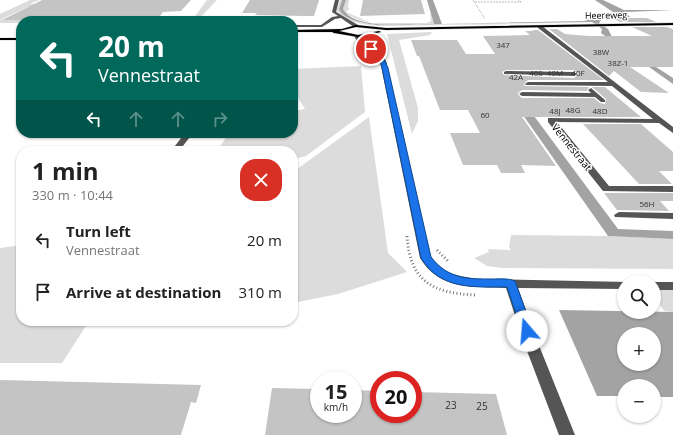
<!DOCTYPE html>
<html lang="en">
<head>
<meta charset="utf-8">
<style>
	:root { --surface:#fff; --page:#f6f6f6; --text:#222; --muted:#767676 }
	body { margin:0; font-family:"Open Sans",sans-serif; background:var(--page); color:var(--text); height:100vh; display:flex; flex-direction:column; font-size:15px; white-space:nowrap }
	* { box-sizing:border-box; margin:0 }
	p { font-size:13px; color:var(--muted) }
	.icon { flex:none; width:22px; height:22px; fill:none; stroke:currentColor; stroke-width:2; stroke-linecap:round; stroke-linejoin:round }
	.map { position:relative; flex:1; overflow:hidden }
	.sheet { position:absolute; left:16px; top:146px; width:282px; height:180px; display:flex; flex-direction:column; background:var(--surface); border-radius:16px; box-shadow:0 1px 3px #0004 }
	.sheet>* { flex:none }
	.banner { position:absolute; left:16px; top:16px; width:282px; height:122px; border-radius:16px; box-shadow:0 1px 3px #0004; background:#00695c; color:#fff; overflow:hidden }
	.fabs { position:absolute; left:617px; top:275px; display:grid; gap:8px }
	.fabs a { display:grid; place-items:center; width:44px; height:44px; border-radius:50%; background:var(--surface); box-shadow:0 1px 3px #0004; font-size:20px }
	.speed { position:absolute; left:310px; top:371px; display:flex; gap:8px; font-size:20px; font-weight:700; text-align:center }
	.speed>* { display:grid; place-content:center; width:52px; height:52px; border-radius:50%; background:var(--surface); box-shadow:0 1px 3px #0004; line-height:1 }
	.speed small { font-size:10px; font-weight:400 }
	.speed .limit { border:6px solid #d22; background:#fff; color:#111 }
	.pin { position:absolute; display:grid; place-items:center; width:34px; height:34px; color:#fff; margin:-17px; border:2px solid #fff; border-radius:50%; box-shadow:0 1px 4px #0007 }
	.me { position:absolute; width:44px; margin:-22px; rotate:342deg; stroke-linejoin:round; filter:drop-shadow(0 0 3px #0008) }
	.turn { display:flex; align-items:center; gap:14px; height:84px; padding:0 16px; font-size:18px }
	.turn .icon { width:52px; height:52px; stroke-width:2.5 }
	.turn b { display:block; font-size:28px; line-height:34px }
	.lanes { display:flex; align-items:center; height:38px; padding:0 16px; background:#0003; justify-content:center; gap:20px; direction:ltr }
	.lanes .off { opacity:.35 }
	.round { display:grid; place-items:center; flex:none; width:42px; height:42px; border-radius:16px; background:var(--page) }
	.overview { display:flex; align-items:center; justify-content:space-between; height:68px; padding:0 16px }
	h1 { font-size:24px; font-weight:700; line-height:30px }
	ul { padding:0; list-style:none }
	li { display:flex; align-items:center; gap:12px; height:52px; padding:0 16px }
	li div { flex:1 }
	li b { display:block; font-size:15px }
	li em { font-style:normal }
	.map>svg:first-child { display:block }
	.green { fill:#dcdcdc }
	.water { fill:#a3a3a3; fill-rule:evenodd }
	.building { fill:#c4c4c4; fill-rule:evenodd }
	.lines { fill:none; stroke-linecap:round; stroke-linejoin:round }
	.major-casing { stroke:#dbdbdb; stroke-width:1 }
	.path-far1 { stroke:#777; stroke-width:1; stroke-dasharray:0.5 1; stroke-linecap:butt }
	.path { stroke:#777; stroke-width:3; stroke-dasharray:1 2.5; stroke-linecap:butt }
	.minor { fill:#555; fill-rule:evenodd }
	.major { fill:#000; fill-rule:evenodd }
	.route { fill:#1a73e8; stroke:#114b97 }
	.labels { text-anchor:middle; dominant-baseline:central; stroke-width:3; stroke-linejoin:round; paint-order:stroke }
	.number-label { font-size:8px; fill:#313131 }
	.far-street-label { font-size:9px; fill:#000; stroke:#fff }
	.street-label { font-size:10px; fill:#000; stroke:#fff }
	.near-number-label { font-size:10px; fill:#313131 }
</style>
</head>
<body>
<div class="map">
<svg width="673" height="435" viewBox="0 0 673 435">
	<rect width="100%" height="100%" fill="#fff"/>
	<path class="green" d="M30 0H39L30 4 66 5 61 7H27L0 20H154L21 21V23H0V14Z
		M207 0H217L197 21H178L193 19Z
		M340 0H342L339 9C344 20 365 23 376 25L595 23 381 26C366 25 346 23 336 11Z
		M346 0H349L348 8H350L346 12 371 23H426L431 21 430 14H431L434 24C405 25 370 30 344 12L343 9Z
		M432 32 430 35 399 40 418 108V121L412 134 387 34Z
		M361 66 365 112 306 156 294 159 293 164V151H217L229 133H293V111L305 109 293 90V69Z
		M369 117 388 253 407 272 338 294 293 303V172Z
		M511 235 608 236 673 239V269L502 268 487 266 474 258 489 252 488 249 511 250 509 247Z
		M21 245V321H200L86 326 62 363H0V248Z
		M654 289H673V312L664 311 654 296Z"/>
	<path class="water" d="M342 0H346L343 9C355 31 413 24 434 24L427 0H433L442 24 585 21 593 17 616 14 595 0H603L624 10H673L627 12 626 13 630 17 602 19 599 23 608 29 613 39 673 78V84L601 33 602 29 592 22 376 25C365 23 343 20 339 9Z
		M480 54H488L618 229 673 231V239L608 236Z
		M559 310 673 312V397H654V386H624V396H597ZM624 334H654V364H624Z"/>
	<path class="building" d="M42 0H191L181 11 163 12 157 20H2Z
		M250 0H319L314 16H303L255 15 257 13H242Z
		M363 0H421L425 14 360 16Z
		M611 18H647L656 22H621Z
		M632 27H667L673 29V67H630L669 93 641 92 614 71 609 76 549 29H557L565 34 589 36H652Z
		M532 30H538L604 80H528L524 84 525 86 589 87 587 90V91L522 90 518 93V95L522 98H594L600 103 605 104 606 99 592 87H605L641 117H522L556 166 521 165 525 173H501L497 165H463L450 133H480L468 110H440L419 56H417L411 40H457L466 54H495L483 36 530 35 525 31H534ZM506 70H574L578 74 574 78 503 75 502 72Z
		M583 124H641L673 152V171H659L672 184H639Z
		M604 193H673V201H660L669 211 617 210Z
		M0 380 201 385 196 403 191 402 181 435H0Z
		M272 388 319 389V414H353V390L379 391V414H413V392L496 394 507 435H265Z"/>
	<g class="lines">
		<defs>
			<path id="major" d="M673 23V25L386 30 356 27 339 31 358 35 379 31 381 32 358 37 334 33 332 32H293V30L342 29 356 25 386 28Z
				M0 38H21V40H0Z"/>
		</defs>
		<use href="#major" class="major-casing"/>
		<path class="path-far1" d="M473 0 485 19
			M475 2H521L518 0"/>
		<path class="path" d="M407 236C410 282 433 293 475 295
			M437 250 449 262"/>
		<path class="minor" d="M335 0H339L336 12 358 25V27H354L341 18 335 19 322 27H293V25H321L332 17 338 16 332 12Z
			M538 26H542L673 127V133L659 123 557 122 609 186H673V192L603 191 548 122V118L653 119 612 86 526 85 525 84 528 82H608L538 28Z
			M354 35H358L380 52 386 61 431 257C445 275 456 275 477 279L628 282H624V289L518 288 538 343 575 435H559L524 343 506 288C473 287 439 290 420 258L380 61C374 50 357 46 354 35Z
			M506 71 574 72 577 74 574 76 504 74V72Z
			M591 88 605 100V102H601L595 97 522 96 519 94 522 92 591 93 588 90Z
			M185 133H193L179 151H171Z
			M619 212 673 213V219L615 217 614 215Z
			M652 282H673V290H654V282Z"/>
		<use href="#major" class="major"/>
	</g>
	<path class="route" d="M370 48C380 48 385 60 388 68L431 257C448 279 467 279 493 279 500 279 508 278 515 281L533 331 531 335 527 336 523 335 507 287C474 287 440 290 421 258L382 68 379 58Z"/>
	<g class="labels">
		<g class="number-label">
			<text x="503" y="44">347</text>
			<text x="601" y="51">38W</text>
			<text x="618" y="62">38Z-1</text>
			<text x="536" y="72">40S</text>
			<text x="555" y="72">40M</text>
			<text x="578" y="72">40F</text>
			<text x="516" y="76">42A</text>
			<text x="573" y="109">48G</text>
			<text x="555" y="110">48J</text>
			<text x="600" y="110">48D</text>
			<text x="485" y="114">60</text>
			<text x="647" y="203">56H</text>
		</g>
		<g class="far-street-label">
			<text transform="translate(606 15) rotate(-1)">Heereweg</text>
		</g>
		<g class="street-label">
			<text transform="translate(572 147) rotate(51)">Vennestraat</text>
		</g>
		<g class="near-number-label">
			<text x="451" y="405">23</text>
			<text x="482" y="406">25</text>
		</g>
	</g>
</svg>
<div class="fabs">
<a><svg class="icon" aria-label="search" viewBox="0 0 24 24"><circle cx="10" cy="10" r="6"/><path d="M15 15l6 6"/></svg></a>
<a>+</a>
<a>−</a>
</div>
<div class="speed"><div>15<small>km/h</small></div><div class="limit">20</div></div>
<div class="pin" style="left:371px;top:49px;background:#d93025"><svg class="icon" aria-label="arrive" viewBox="0 0 24 24"><path d="M6 21V4h12l-3 4 3 4H6"/></svg></div>
<svg class="me" style="left:527px;top:331px" viewBox="-20 -20 40 40"><circle r="19" fill="#fff"/><path d="M0-13L10 11 0 6-10 11z" fill="#1a73e8"/></svg>
<div class="banner">
<div class="turn"><svg class="icon" aria-label="left" viewBox="0 0 24 24"><path d="M17 20v-9H6M10 6l-5 5 5 5"/></svg><div><b>20 m</b>Vennestraat</div></div>
<div class="lanes"><svg class="icon" aria-label="left" viewBox="0 0 24 24"><path d="M17 20v-9H6M10 6l-5 5 5 5"/></svg><svg class="icon off" aria-label="ahead" viewBox="0 0 24 24"><path d="M12 20V5M6 11l6-6 6 6"/></svg><svg class="icon off" aria-label="ahead" viewBox="0 0 24 24"><path d="M12 20V5M6 11l6-6 6 6"/></svg><svg class="icon off" aria-label="right" viewBox="0 0 24 24"><path d="M7 20v-9h11M14 6l5 5-5 5"/></svg></div>
</div>
<section class="sheet">
<div class="overview"><div><h1>1 min</h1><p>330 m · 10:44</p></div><a class="round" style="background:#d93025;color:#fff"><svg class="icon" aria-label="close" viewBox="0 0 24 24"><path d="M6 6l12 12M18 6L6 18"/></svg></a></div>
<ul>
<li><svg class="icon" aria-label="left" viewBox="0 0 24 24"><path d="M17 20v-9H6M10 6l-5 5 5 5"/></svg><div><b>Turn left</b><p>Vennestraat</p></div><em>20 m</em></li>
<li><svg class="icon" aria-label="arrive" viewBox="0 0 24 24"><path d="M6 21V4h12l-3 4 3 4H6"/></svg><div><b>Arrive at destination</b></div><em>310 m</em></li>
</ul>
</section>
</div>
</body>
</html>
